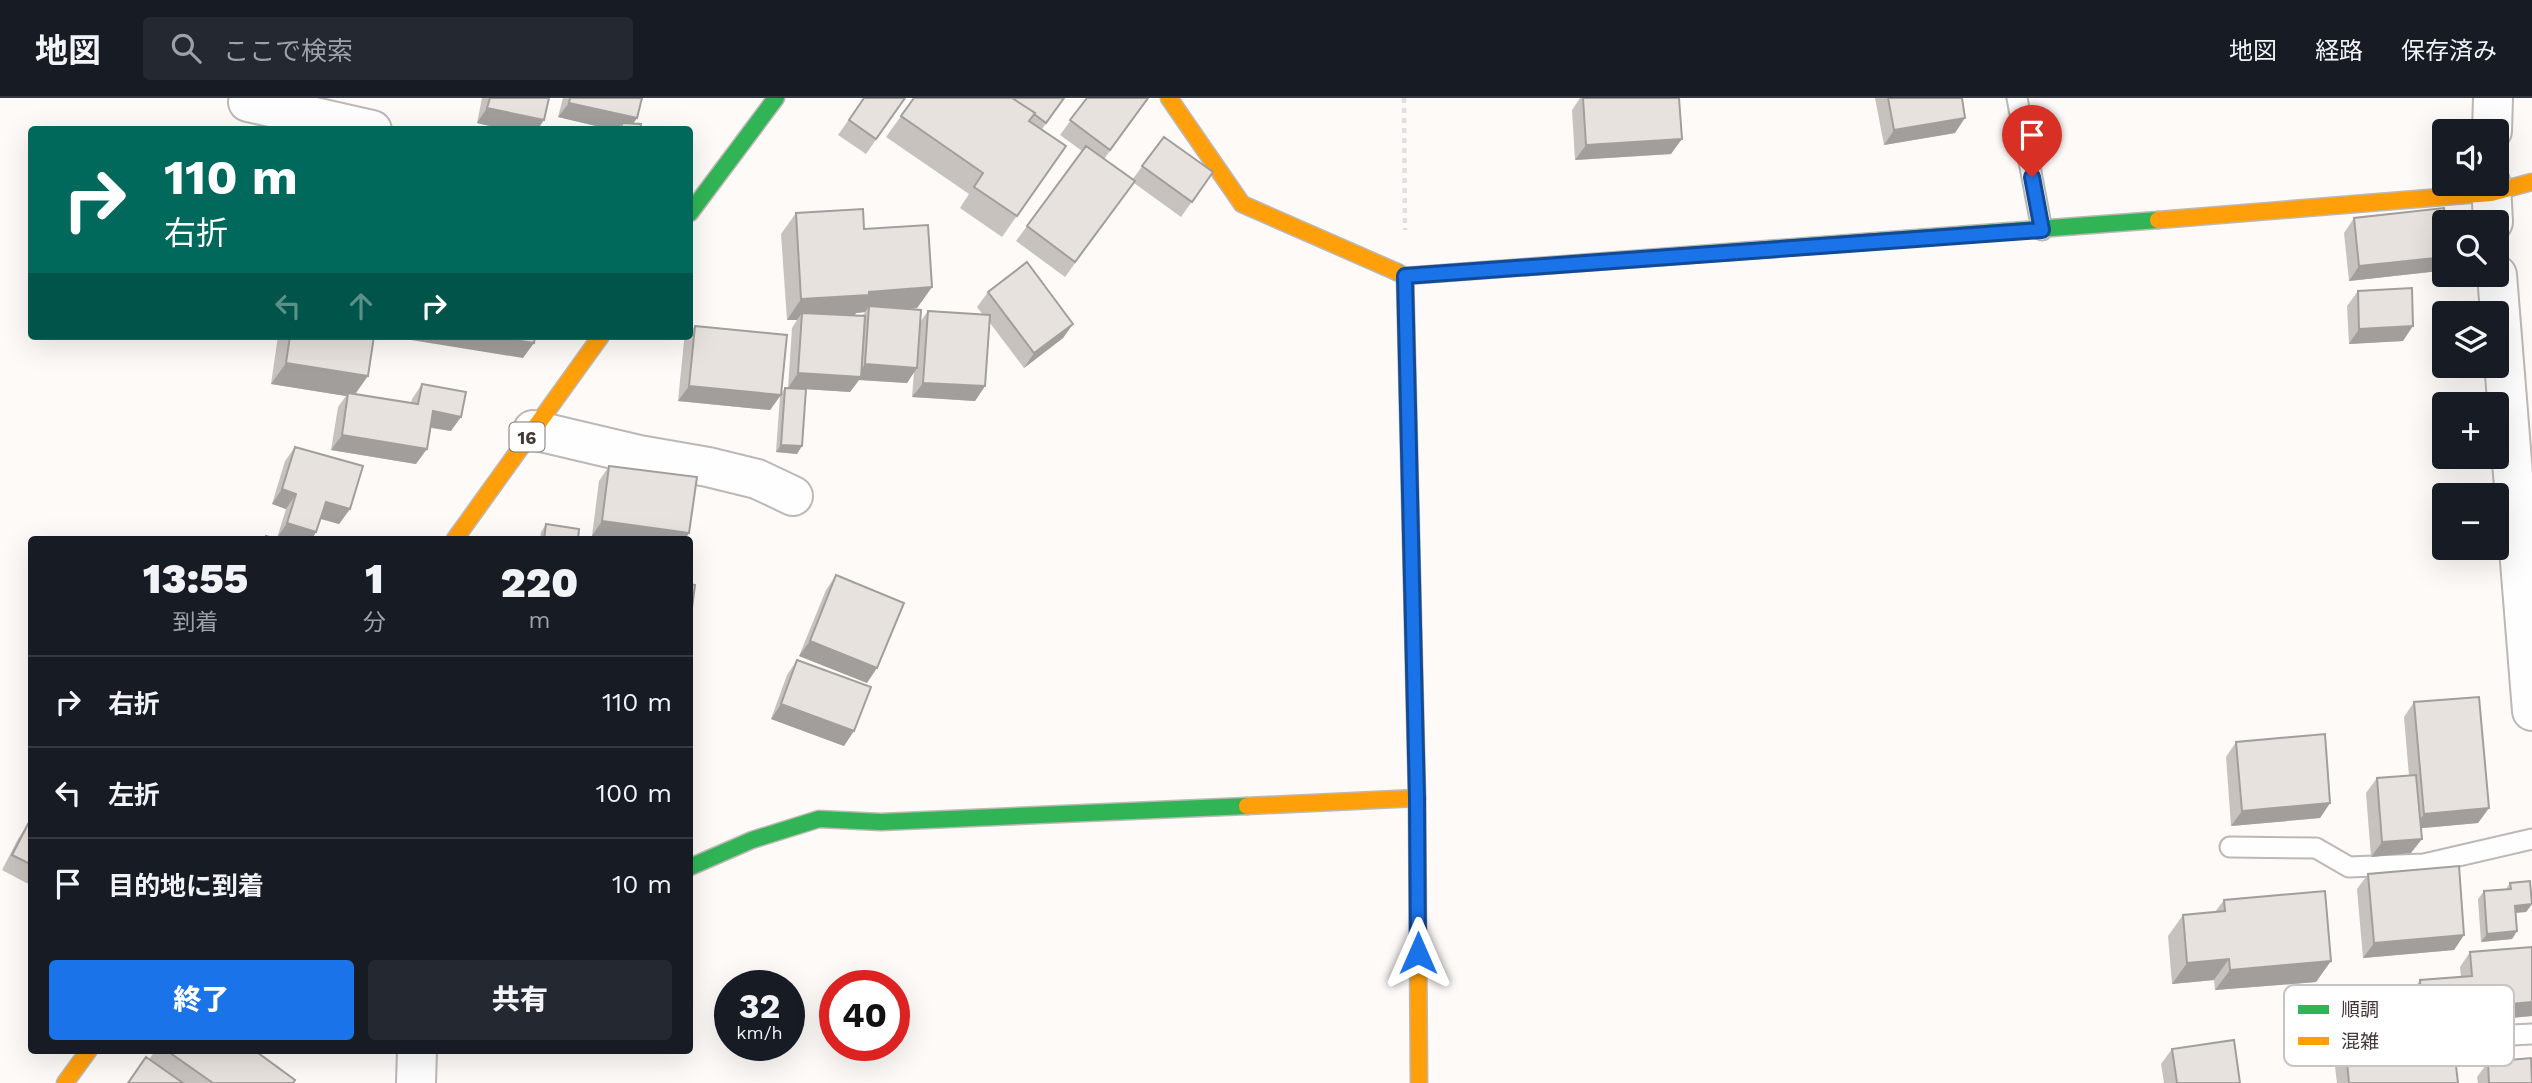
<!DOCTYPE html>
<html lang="ja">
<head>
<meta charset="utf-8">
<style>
	:root { --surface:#171b24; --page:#242831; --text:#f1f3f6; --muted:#9ea1a6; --line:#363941; --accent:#1a73e8 }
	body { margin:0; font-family:"Work Sans","Noto Sans JP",sans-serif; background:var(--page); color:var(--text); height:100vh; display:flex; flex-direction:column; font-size:26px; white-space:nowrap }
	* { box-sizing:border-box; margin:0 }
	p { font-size:23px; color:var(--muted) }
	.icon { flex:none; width:38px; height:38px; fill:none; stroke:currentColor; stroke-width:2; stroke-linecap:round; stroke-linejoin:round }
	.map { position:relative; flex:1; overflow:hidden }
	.sheet { position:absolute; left:28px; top:438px; width:665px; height:518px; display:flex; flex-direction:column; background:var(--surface); border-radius:7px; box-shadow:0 7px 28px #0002 }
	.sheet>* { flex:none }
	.top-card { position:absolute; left:28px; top:28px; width:665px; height:214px; border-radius:7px; box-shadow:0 7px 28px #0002; background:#00695c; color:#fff; overflow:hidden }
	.buttons { position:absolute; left:2432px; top:21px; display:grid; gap:14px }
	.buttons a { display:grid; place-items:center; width:77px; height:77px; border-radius:7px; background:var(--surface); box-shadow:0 7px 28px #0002; font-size:35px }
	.speed { position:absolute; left:714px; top:872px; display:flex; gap:14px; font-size:35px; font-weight:700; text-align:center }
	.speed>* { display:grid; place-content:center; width:91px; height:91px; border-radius:50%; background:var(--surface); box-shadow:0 7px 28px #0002; line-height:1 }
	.speed small { font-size:18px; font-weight:400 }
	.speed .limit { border:10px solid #d22; background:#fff; color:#111 }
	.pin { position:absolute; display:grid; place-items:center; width:60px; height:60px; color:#fff; margin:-72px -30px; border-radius:50% 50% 50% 0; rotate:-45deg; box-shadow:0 0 7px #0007 }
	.pin .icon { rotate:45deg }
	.me { position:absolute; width:77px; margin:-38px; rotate:0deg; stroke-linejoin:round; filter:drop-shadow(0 0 5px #0008) }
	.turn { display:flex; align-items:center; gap:24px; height:147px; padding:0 21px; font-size:32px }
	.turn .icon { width:91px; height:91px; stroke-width:2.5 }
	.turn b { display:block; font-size:49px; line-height:60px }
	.lanes { display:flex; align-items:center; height:66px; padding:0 21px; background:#0003; justify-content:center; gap:35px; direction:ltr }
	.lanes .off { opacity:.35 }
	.eta { display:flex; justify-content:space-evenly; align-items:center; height:119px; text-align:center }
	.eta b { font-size:42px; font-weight:800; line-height:49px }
	.primary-button { display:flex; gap:14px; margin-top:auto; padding:14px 21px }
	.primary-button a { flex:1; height:80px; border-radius:7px; background:var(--accent); color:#fff; font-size:28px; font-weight:800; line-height:80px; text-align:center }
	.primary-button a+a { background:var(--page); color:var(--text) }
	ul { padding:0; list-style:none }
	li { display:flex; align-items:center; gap:21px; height:91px; padding:0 21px; border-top:2px solid var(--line) }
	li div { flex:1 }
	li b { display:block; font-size:26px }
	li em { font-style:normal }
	header { display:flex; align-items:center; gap:42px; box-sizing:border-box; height:98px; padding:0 35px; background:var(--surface); border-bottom:2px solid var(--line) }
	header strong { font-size:33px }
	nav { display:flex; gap:38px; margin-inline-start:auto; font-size:24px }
	.search { width:490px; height:63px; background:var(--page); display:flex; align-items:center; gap:18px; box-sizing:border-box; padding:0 24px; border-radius:7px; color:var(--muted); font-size:26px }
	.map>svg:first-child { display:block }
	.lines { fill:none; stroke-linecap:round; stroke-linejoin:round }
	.lane-casing { stroke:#bdb7b5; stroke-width:23 }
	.street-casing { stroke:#bdb7b5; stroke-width:42 }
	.fast-casing { stroke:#bdb7b5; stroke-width:19 }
	.slow-casing { stroke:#bdb7b5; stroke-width:19 }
	.path { stroke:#e1e0de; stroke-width:4.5; stroke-dasharray:5 5; stroke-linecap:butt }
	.lane { stroke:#fffefe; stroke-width:19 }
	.street { stroke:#fffefe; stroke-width:38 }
	.fast { stroke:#30b455; stroke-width:16 }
	.slow { stroke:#ff9f0a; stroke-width:16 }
	.wall { fill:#c8c2bf; fill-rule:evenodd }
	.shaded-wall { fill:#a29e9b }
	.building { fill:#e8e2de; stroke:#a29e9b; stroke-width:2 }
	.route-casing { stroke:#114b97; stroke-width:18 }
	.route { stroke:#1a73e8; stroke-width:12 }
	.labels { text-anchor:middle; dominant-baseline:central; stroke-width:5; stroke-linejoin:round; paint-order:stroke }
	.shield { fill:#fff; stroke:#7b7472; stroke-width:2 }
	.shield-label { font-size:18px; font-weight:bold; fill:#433936 }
	.key { fill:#fff; stroke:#c7c4c3; stroke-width:2 }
	.key-label { font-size:19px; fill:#433936 }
</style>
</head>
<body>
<header>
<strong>地図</strong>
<div class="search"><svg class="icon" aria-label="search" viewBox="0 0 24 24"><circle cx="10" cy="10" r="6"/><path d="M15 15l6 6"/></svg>ここで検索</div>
<nav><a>地図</a><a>経路</a><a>保存済み</a></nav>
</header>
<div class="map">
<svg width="2532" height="985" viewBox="0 0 2532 985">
	<rect width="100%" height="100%" fill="#fdfaf8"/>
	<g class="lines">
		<defs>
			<path id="lane" d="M2017 0 2042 132
				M2230 749 2316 750 2349 769 2424 766 2532 741
				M2309 947 2532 936"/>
			<path id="street" d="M248 4 372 32
				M2492 33 2493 0
				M2491 86 2493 124
				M2497 177 2532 613
				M533 332 639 357 708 369 757 381 793 398
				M416 985 417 952"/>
			<path id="fast" d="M690 115 776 0
				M1397 174 1405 178 2158 122
				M1405 178 1417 700 1418 844
				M690 769 752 742 819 721 881 724 1247 708"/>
			<path id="slow" d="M1169 0 1242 106 1397 174
				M2158 122 2491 95 2532 84
				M455 441 601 238
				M1247 708 1417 700
				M1418 844 1419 985
				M65 985 89 952"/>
		</defs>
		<use href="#lane" class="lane-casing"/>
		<use href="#street" class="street-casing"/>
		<use href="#fast" class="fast-casing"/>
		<use href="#slow" class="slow-casing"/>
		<path class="path" d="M1404 0 1405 132"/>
		<use href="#lane" class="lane"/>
		<use href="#street" class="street"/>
		<use href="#fast" class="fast"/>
		<use href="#slow" class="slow"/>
	</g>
	<path class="wall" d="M482 0H549L544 22 537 32H507L477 25Z
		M563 0H642L637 20 633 25 640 32H613L558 19Z
		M864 0H905L866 56 838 37Z
		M914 0H1065L1042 31 1066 48 1002 139 960 110 969 96 886 39Z
		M1087 0H1149L1104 61 1132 82 1164 39 1213 74 1181 119 1134 85 1065 179 1016 143 1082 53 1060 37Z
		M1580 0H1679L1671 56 1575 62 1572 12Z
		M1875 0H1962L1955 35 1884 47Z
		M796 115 864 131 932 189 917 210 906 211 920 224 928 213 983 217 977 209 988 194 1073 226 1063 240 1024 270 990 225 985 288 975 303 912 299 914 274 907 285 859 282 850 294 806 291 797 356 776 354 780 298 770 312 678 303 684 243 687 238H690V235L695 228 781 296 785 290H788L792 230 797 222H787L781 136ZM865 214 862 218H854L856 215Z
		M2354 120 2445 124V165L2439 173 2349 183 2344 135Z
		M2358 193 2403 243 2349 246 2347 208Z
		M278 238H374L356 296 411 305 412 301 422 286 451 333 430 330 416 366 331 352 338 309 346 298 271 286Z
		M295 349 350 411 339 426 320 421 316 434 312 441H279L277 440 286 411 272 406 285 363Z
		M609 368 689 435 685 441H614L592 438 599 383Z
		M546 426 578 441H540L541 434Z
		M836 477 867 585 799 558 826 492Z
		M797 562 844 648 771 621 787 577Z
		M2414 604 2489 710 2478 725 2421 730 2411 755 2371 759 2366 695 2377 680 2409 678 2404 619Z
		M2236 644 2330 705 2320 720 2231 728 2226 659Z
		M28 726 32 727V788L2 772 18 741Z
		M2368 776 2464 837 2454 852 2363 860 2357 791Z
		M2510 785 2532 806 2526 814 2516 815 2517 833 2512 841 2481 844 2478 801 2484 793 2506 791Z
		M2224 802 2316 884 2215 892 2214 882 2172 886 2168 838 2183 817 2215 814Z
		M2532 849V918L2412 929 2409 897 2420 882 2461 879 2460 869 2470 854Z
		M2172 951 2240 985H2164L2161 966Z
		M156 952H254L293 985H128L149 961Z
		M2346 953 2458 985H2337L2335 968Z
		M2488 964 2532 985H2478L2477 979Z"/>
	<path class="shaded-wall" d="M569 5 637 20 629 32 622 25 617 32H613L558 19Z
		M487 10 544 22 537 32H507L477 25Z
		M1965 20 1955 35 1884 47 1894 32Z
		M1682 41 1671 56 1575 62 1586 47Z
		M2445 159V165L2439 173 2349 183 2359 168Z
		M932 189 917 210 869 214V208L865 214 856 215 854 218 802 215 797 222H787L801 201 869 194Z
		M1073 226 1063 240 1024 270 1034 255Z
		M2413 228 2403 243 2349 246 2359 231Z
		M407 238H489L534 245 523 260 405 241Z
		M286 265 368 278 353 299 348 295 346 298 271 286Z
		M865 266 917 270 907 285 859 282 850 294 788 290 798 275 856 279Z
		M923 285 985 288 975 303 912 299Z
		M689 288 781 297 770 312 678 303Z
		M433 313 461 319 451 333 423 328Z
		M342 337 427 351 416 366 331 352Z
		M781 347 802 348 797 356 776 354Z
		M282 391 296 396 286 411 272 406Z
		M326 404 350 411 339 426 315 419Z
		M602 423 689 435 685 441H614L592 438Z
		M287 425 316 434 312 441 277 440Z
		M810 543 877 570 867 585 799 558Z
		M781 606 854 633 844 648 771 621Z
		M2330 705 2320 720 2231 728 2242 713Z
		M2489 710 2478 725 2413 731 2424 716Z
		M2422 741 2411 755 2371 759 2382 744Z
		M2532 806 2526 814 2510 815 2515 808Z
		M2517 833 2512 841 2481 844 2487 836Z
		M2464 837 2454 852 2363 860 2374 845Z
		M2229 861 2214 882 2172 886 2187 865Z
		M2331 863 2316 884 2215 892 2230 872Z
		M2532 904V918L2412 929 2422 914Z"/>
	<path class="building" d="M490 0H549L544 22 487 10Z
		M570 0H642L637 20 569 5Z
		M864 0H905L876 41 849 22Z
		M914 0H1012L1035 15 1029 23 1066 48 1017 118 974 89 983 75 901 18Z
		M1012 0H1064L1046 25 1034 16 1035 15Z
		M1087 0H1148L1110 52 1070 22Z
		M1583 0H1679L1682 41 1586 47Z
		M1888 0H1962L1965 20 1894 32Z
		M622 25 641 26 640 32H621Z
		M1164 39 1213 74 1192 104 1142 68Z
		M1086 48 1135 83 1075 164 1027 128Z
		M2444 110 2446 124 2445 159 2359 168 2354 120Z
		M863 111 864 131 928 127 932 189 869 194V197L801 201 796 115Z
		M1027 164 1073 226 1034 255 988 194Z
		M2412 190 2413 228 2359 231 2358 193Z
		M869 208 921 212 917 270 865 266Z
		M928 213 990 217 985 288 923 285Z
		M802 215 865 218 861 279 798 275Z
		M695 228 787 237 781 297 689 288Z
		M290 238H374L368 278 286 265Z
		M489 238H535L534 245Z
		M422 286 466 294 461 319 433 313 427 351 342 337 348 295 418 306Z
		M785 290 806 291 802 348 781 347Z
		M295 349 363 368 350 411 326 404 316 434 287 425 296 396 282 391Z
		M609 368 697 379 689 435 602 423Z
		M546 426 579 431 578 441H544Z
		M266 438 276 441H265Z
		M836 477 904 505 877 570 810 543Z
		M690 486 695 487 690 525Z
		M797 562 871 589 854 633 781 606Z
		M2479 599 2489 710 2424 716 2414 604Z
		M2325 636 2330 705 2242 713 2236 644Z
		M2416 677 2422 741 2382 744 2377 680Z
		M28 726 32 727V767L12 757Z
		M2459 768 2464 837 2374 845 2368 776Z
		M2530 783 2532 806 2515 808 2517 833 2487 836 2484 793 2511 791 2510 785Z
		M2325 793 2331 863 2230 872 2229 861 2187 865 2183 817 2225 813 2224 802Z
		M2532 849V904L2422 914 2420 882 2472 878 2470 854Z
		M2234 942 2240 985H2177L2172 951Z
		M2453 942 2458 985H2349L2346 953Z
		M166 952H254L295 982 293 985H213Z
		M146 959 183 985H128Z
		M2531 960 2532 985H2489L2488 964Z"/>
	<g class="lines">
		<defs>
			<path id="route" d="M1418 855 1417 700 1405 178 2042 132 2032 79"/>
		</defs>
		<use href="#route" class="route-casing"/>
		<use href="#route" class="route"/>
	</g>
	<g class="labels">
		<rect class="shield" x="509.5" y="324.5" width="35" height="29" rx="5"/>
		<g class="shield-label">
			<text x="527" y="339">16</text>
		</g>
	</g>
	<rect x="2284" y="887" width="230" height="81" rx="10" class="key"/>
	<rect x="2298" y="907" width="31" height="9" fill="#30b455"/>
	<rect x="2298" y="939" width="31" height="8" fill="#ff9f0a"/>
	<g class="key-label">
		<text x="2341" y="918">順調</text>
		<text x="2341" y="950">混雑</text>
	</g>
</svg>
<div class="buttons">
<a><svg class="icon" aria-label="sound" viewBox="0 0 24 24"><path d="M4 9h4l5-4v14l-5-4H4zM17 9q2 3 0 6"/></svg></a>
<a><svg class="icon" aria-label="search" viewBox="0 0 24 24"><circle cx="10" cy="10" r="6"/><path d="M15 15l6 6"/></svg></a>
<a><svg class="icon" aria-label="layers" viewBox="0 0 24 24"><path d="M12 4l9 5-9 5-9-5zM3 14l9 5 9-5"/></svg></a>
<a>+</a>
<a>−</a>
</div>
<div class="speed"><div>32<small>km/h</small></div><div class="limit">40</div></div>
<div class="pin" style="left:2032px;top:79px;background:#d93025"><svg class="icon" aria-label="arrive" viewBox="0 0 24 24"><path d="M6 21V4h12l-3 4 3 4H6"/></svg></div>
<svg class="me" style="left:1418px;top:855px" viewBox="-20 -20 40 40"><path d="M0-17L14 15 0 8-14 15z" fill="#1a73e8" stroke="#fff" stroke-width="4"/></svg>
<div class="top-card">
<div class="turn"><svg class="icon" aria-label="right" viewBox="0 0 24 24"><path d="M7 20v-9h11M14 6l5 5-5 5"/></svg><div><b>110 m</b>右折</div></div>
<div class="lanes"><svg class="icon off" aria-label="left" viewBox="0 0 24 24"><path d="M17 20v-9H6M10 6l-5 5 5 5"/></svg><svg class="icon off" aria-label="ahead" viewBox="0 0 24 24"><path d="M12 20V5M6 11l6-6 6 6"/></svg><svg class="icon" aria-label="right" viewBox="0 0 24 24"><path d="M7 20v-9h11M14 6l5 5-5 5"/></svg></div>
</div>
<section class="sheet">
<div class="eta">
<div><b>13:55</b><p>到着</p></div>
<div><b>1</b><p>分</p></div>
<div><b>220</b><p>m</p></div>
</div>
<ul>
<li><svg class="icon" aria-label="right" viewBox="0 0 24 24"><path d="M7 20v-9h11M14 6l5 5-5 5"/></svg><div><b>右折</b></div><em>110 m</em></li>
<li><svg class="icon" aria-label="left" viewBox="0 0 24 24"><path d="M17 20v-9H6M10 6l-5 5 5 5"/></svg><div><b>左折</b></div><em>100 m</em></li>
<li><svg class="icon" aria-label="arrive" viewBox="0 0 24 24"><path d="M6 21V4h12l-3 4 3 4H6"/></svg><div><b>目的地に到着</b></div><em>10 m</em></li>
</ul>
<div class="primary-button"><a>終了</a><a>共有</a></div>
</section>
</div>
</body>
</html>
